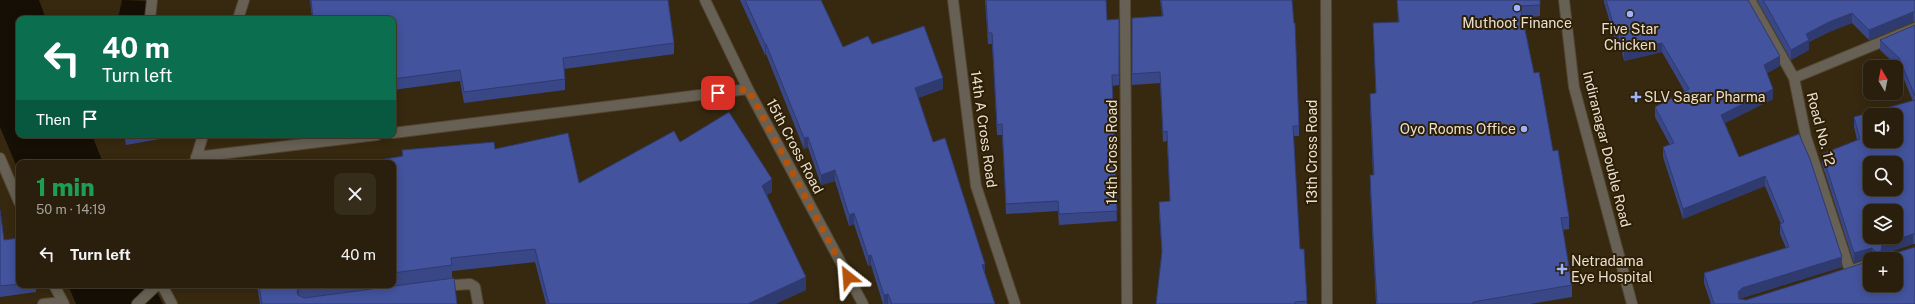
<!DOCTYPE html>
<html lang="en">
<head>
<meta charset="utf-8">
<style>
	:root { --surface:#291f0c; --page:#352c1a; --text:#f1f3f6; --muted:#a5a29d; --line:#453d2d }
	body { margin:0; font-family:"Public Sans",sans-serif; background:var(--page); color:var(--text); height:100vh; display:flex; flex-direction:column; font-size:15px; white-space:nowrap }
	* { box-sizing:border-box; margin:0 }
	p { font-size:13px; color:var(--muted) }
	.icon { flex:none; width:22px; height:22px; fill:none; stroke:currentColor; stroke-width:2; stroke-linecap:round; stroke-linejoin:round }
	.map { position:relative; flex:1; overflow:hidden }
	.panel { position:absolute; left:16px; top:160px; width:380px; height:128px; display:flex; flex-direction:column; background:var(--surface); border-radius:8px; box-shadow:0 2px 10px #0003,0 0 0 1px var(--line) }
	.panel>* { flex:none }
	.guide { position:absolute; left:16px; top:16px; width:380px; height:122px; border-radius:8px; box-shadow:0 2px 10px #0003,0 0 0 1px var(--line); background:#0b6e4f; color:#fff; overflow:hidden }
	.needle { width:26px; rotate:350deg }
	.buttons { position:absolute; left:1863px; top:60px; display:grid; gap:8px }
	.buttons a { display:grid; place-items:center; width:40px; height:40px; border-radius:8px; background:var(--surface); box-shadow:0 2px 10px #0003,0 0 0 1px var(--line); font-size:20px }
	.pin { position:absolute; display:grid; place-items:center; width:34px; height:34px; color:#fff; margin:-17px; border-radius:8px; box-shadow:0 2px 6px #0006 }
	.me { position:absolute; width:44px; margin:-22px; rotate:332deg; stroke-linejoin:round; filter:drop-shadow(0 0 3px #0008) }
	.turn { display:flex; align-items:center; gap:14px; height:84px; padding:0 20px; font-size:18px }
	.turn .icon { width:52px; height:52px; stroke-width:2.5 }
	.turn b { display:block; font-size:28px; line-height:34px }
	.then { display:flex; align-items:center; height:38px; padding:0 20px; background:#0003; gap:8px; font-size:15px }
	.round { display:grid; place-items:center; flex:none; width:42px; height:42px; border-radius:8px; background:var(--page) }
	.summary { display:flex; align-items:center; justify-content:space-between; height:68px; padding:0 20px }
	h1 { font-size:24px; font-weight:800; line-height:30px; color:#1e9e55 }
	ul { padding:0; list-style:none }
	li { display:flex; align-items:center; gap:12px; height:52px; padding:0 20px }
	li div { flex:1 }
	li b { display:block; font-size:15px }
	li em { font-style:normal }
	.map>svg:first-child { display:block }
	.water { fill:#160f05 }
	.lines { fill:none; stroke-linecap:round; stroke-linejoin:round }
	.minor-casing { stroke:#53462f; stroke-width:12 }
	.minor { stroke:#676054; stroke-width:10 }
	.wall { fill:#3a4787 }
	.shaded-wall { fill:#2f3a6e }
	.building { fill:#43539d; stroke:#2f3a6e; fill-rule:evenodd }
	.route { stroke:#b45309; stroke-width:7; stroke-dasharray:0 12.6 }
	.poi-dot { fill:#9fb3fd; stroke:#2d1f06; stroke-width:1.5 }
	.labels { text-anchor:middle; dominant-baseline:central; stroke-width:4; stroke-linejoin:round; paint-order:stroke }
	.poi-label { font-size:14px; fill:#e9e0d1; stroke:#2d1f06 }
	.street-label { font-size:14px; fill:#e9e0d1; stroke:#2d1f06 }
</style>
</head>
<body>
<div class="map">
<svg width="1915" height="304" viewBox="0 0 1915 304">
	<rect width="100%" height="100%" fill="#372910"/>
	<path class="water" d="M0 0H39L46 19H19V135H92L103 163H19V172L0 127Z
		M122 0 149 1 147 19H118Z
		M68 285H153L163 304H76Z"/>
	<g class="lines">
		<defs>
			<path id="minor" d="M705 0 748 89 863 304
				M953 0 976 186 1015 304
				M1125 0 1127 304
				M1326 0 1327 304
				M1564 0 1574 87 1632 304
				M1750 0 1794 78 1806 137 1850 271 1870 264
				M150 19 152 0
				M238 19 244 0
				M1794 78 1915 28
				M393 133 748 89
				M196 157 377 135
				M0 158 19 202
				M195 162 203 135
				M54 285 64 304
				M162 285 172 304
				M441 286 470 284 475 287 478 304
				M43 304 63 302
				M137 304 157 285"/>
		</defs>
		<use href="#minor" class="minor-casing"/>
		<use href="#minor" class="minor"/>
	</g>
	<path class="wall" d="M310 0H668L674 43V54L564 69 565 79V90L464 103 460 81 393 90V19H312Z
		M740 0H821L843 47 872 44 943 89 918 98 933 142 985 273 995 304H883L871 265 868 266 854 224 849 226 835 181 821 185 808 147 804 149 766 54 765 55Z
		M985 0H1106L1107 20 1119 19V85L1112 86 1117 221 1059 225 1058 211 1006 214 1002 135H997L992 44H988Z
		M1160 0H1292L1299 126V136H1293L1300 249H1304L1307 304H1156L1162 255 1159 212V202L1170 201 1167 141 1163 142 1160 83 1132 85V18L1162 16Z
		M1397 0H1540V16L1523 18 1534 73 1553 151 1569 217V229L1563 230 1572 285V297L1530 304H1376L1373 248 1370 187V175H1373L1370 106V94L1376 93 1373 23 1398 22Z
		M1604 0H1748L1780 66 1767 73 1773 99 1725 123 1739 157 1799 134 1842 267 1742 298 1741 299 1746 300 1870 285 1873 259 1872 258 1854 263 1822 164V154L1857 140 1854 127V117L1913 101 1899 68 1880 50V40L1915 25V244H1913L1883 254 1915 304H1711L1704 283V273L1786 248 1780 234V224H1781L1765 186 1683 219 1663 157V147L1670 145 1655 117V107L1685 92 1662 52 1624 61 1619 38 1615 40 1604 2Z
		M1757 0H1915V22H1913L1869 40 1852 23 1829 32 1809 42V50L1791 60Z
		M124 135H171V137L126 145Z
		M680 142 772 192 767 195 806 290 775 304H546L535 262 452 271V278L457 304H260L257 285H393V163L402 157V150L495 149 579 183Z
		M0 210 4 240 19 238V285H36V292L0 297Z"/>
	<path class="shaded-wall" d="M1913 12V22L1869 40V30Z
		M1852 13V23L1829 32 1809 42V50L1791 60V50L1806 34 1829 22Z
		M1619 28V38L1615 40V30Z
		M1662 43V52L1624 61V51Z
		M765 44H766V54L765 55Z
		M1780 56V66L1764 75V65Z
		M943 78V89L915 99V88Z
		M1773 89V99L1721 125V115Z
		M808 137V147L804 149V138Z
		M835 170V181L821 185V175Z
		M1765 176V186L1683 219V209Z
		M772 179V192L762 198V186Z
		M854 213V224L849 226V215Z
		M1913 234V244L1882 254 1881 251 1882 244Z
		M1872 248V258L1854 263V253Z
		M871 255V265L868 266V256Z
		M1842 257V267L1742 298 1738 302V292L1742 288Z
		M985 264V275L982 265Z
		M806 277V290L775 304H748Z
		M299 286V299L297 292Z
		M888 294V304H884V295Z"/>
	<path class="building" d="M311 0H668L674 43 563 58 565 79 464 92 460 70 393 79V19H313Z
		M745 0H821L843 47 868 36 872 44 924 26 943 78 915 88 933 142 945 138 985 264 982 265 995 304H892L888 294 884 295 871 255 868 256 854 213 849 215 835 170 821 175 808 137 804 138 766 44H765Z
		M986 0H1106L1107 20 1119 19V75H1112L1117 211 1059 214 1058 201 1006 204 1002 124 997 125 992 33H988Z
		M1161 0H1292L1294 23H1295L1299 126H1293L1300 249H1304L1307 301 1295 302V304H1156L1162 251 1159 202 1170 201 1167 131 1163 132 1160 72 1132 74V18L1163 16Z
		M1397 0H1540V5L1520 6 1534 73 1539 72 1553 151 1558 150 1569 217 1561 218 1572 285 1473 302V304H1377L1373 236 1370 175H1374L1370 94 1376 93 1373 23 1399 22Z
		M1606 0H1748L1780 56 1764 65 1773 89 1721 115 1739 157 1799 134 1810 159 1842 257 1742 288 1738 292 1739 299 1746 300 1870 261V285H1896V259H1873L1876 255V252L1872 248 1854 253 1822 154 1860 139 1854 117 1915 100V234H1913L1882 244 1881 251 1883 254 1889 255 1915 247V304H1714L1704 273 1789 247 1780 224 1784 222 1765 176 1683 209 1663 147 1674 143 1655 107 1689 89 1662 43 1624 51 1619 28 1615 30ZM1870 115H1896V141H1870ZM1870 163H1896V189H1870ZM1870 211H1896V237H1870Z
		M1763 0H1915V12H1913L1869 30 1852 13 1829 22 1806 34 1809 40 1791 50Z
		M1915 25V96L1899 58 1880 40Z
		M729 112 772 179 762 186 806 277 748 304H549L535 249 451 258 452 265 393 273V163H362L403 156 402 150 494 142 495 149 568 133 579 183 674 131 680 142Z
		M0 210 4 240 19 238V284L0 286Z
		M454 278 457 304H262L259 285H308L299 286 297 292 298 295 304 298Z"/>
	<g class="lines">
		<path class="route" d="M718 93 748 89 848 277"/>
	</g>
	<g class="poi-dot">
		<circle cx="1517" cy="8" r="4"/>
		<circle cx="1630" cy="14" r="4"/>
		<path d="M1634 91h4v4h4v4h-4v4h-4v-4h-4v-4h4z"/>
		<circle cx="1524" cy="129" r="4"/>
		<path d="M1560 263h4v4h4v4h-4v4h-4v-4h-4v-4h4z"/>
	</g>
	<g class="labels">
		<g class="poi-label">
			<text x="1517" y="23">Muthoot Finance</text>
			<text x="1630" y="29">Five Star<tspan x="1630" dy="16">Chicken</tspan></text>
			<text x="1644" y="97" text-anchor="start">SLV Sagar Pharma</text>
			<text x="1516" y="129" text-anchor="end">Oyo Rooms Office</text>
			<text x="1571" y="261" text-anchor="start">Netradama<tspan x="1571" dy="16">Eye Hospital</tspan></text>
		</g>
		<g class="street-label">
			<text transform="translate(984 129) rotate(82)">14th A Cross Road</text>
			<text transform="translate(1821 129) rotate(75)">Road No. 12</text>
			<text transform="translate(795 146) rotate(62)">15th Cross Road</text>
			<text transform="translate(1607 149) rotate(76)">Indiranagar Double Road</text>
			<text transform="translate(1112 152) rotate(-90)">14th Cross Road</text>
			<text transform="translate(1312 152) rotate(-90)">13th Cross Road</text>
		</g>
	</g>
</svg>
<div class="buttons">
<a><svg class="needle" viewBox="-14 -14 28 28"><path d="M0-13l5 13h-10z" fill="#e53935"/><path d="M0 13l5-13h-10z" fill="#a5a29d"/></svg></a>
<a><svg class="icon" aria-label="sound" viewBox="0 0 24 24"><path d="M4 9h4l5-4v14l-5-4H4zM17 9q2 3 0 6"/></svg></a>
<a><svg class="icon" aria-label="search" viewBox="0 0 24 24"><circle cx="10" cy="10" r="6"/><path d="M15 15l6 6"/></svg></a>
<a><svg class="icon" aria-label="layers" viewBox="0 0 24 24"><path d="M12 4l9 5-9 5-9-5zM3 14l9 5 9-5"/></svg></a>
<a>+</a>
</div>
<div class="pin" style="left:718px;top:93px;background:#d93025"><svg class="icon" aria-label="arrive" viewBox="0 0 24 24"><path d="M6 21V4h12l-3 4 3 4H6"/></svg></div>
<svg class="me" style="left:848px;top:277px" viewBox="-20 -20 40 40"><path d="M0-17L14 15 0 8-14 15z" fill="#b45309" stroke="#fff" stroke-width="4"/></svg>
<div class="guide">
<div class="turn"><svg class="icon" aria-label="left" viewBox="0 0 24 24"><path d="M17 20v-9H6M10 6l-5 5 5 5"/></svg><div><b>40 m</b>Turn left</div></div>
<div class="then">Then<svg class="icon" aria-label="arrive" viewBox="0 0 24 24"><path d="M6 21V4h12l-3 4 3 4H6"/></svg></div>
</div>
<section class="panel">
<div class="summary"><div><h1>1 min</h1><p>50 m · 14:19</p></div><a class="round"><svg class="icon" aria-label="close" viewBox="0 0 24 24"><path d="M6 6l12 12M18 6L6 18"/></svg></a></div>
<ul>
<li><svg class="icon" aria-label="left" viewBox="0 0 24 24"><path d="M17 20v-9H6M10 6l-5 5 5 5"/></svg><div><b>Turn left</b></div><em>40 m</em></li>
</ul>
</section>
</div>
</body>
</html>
